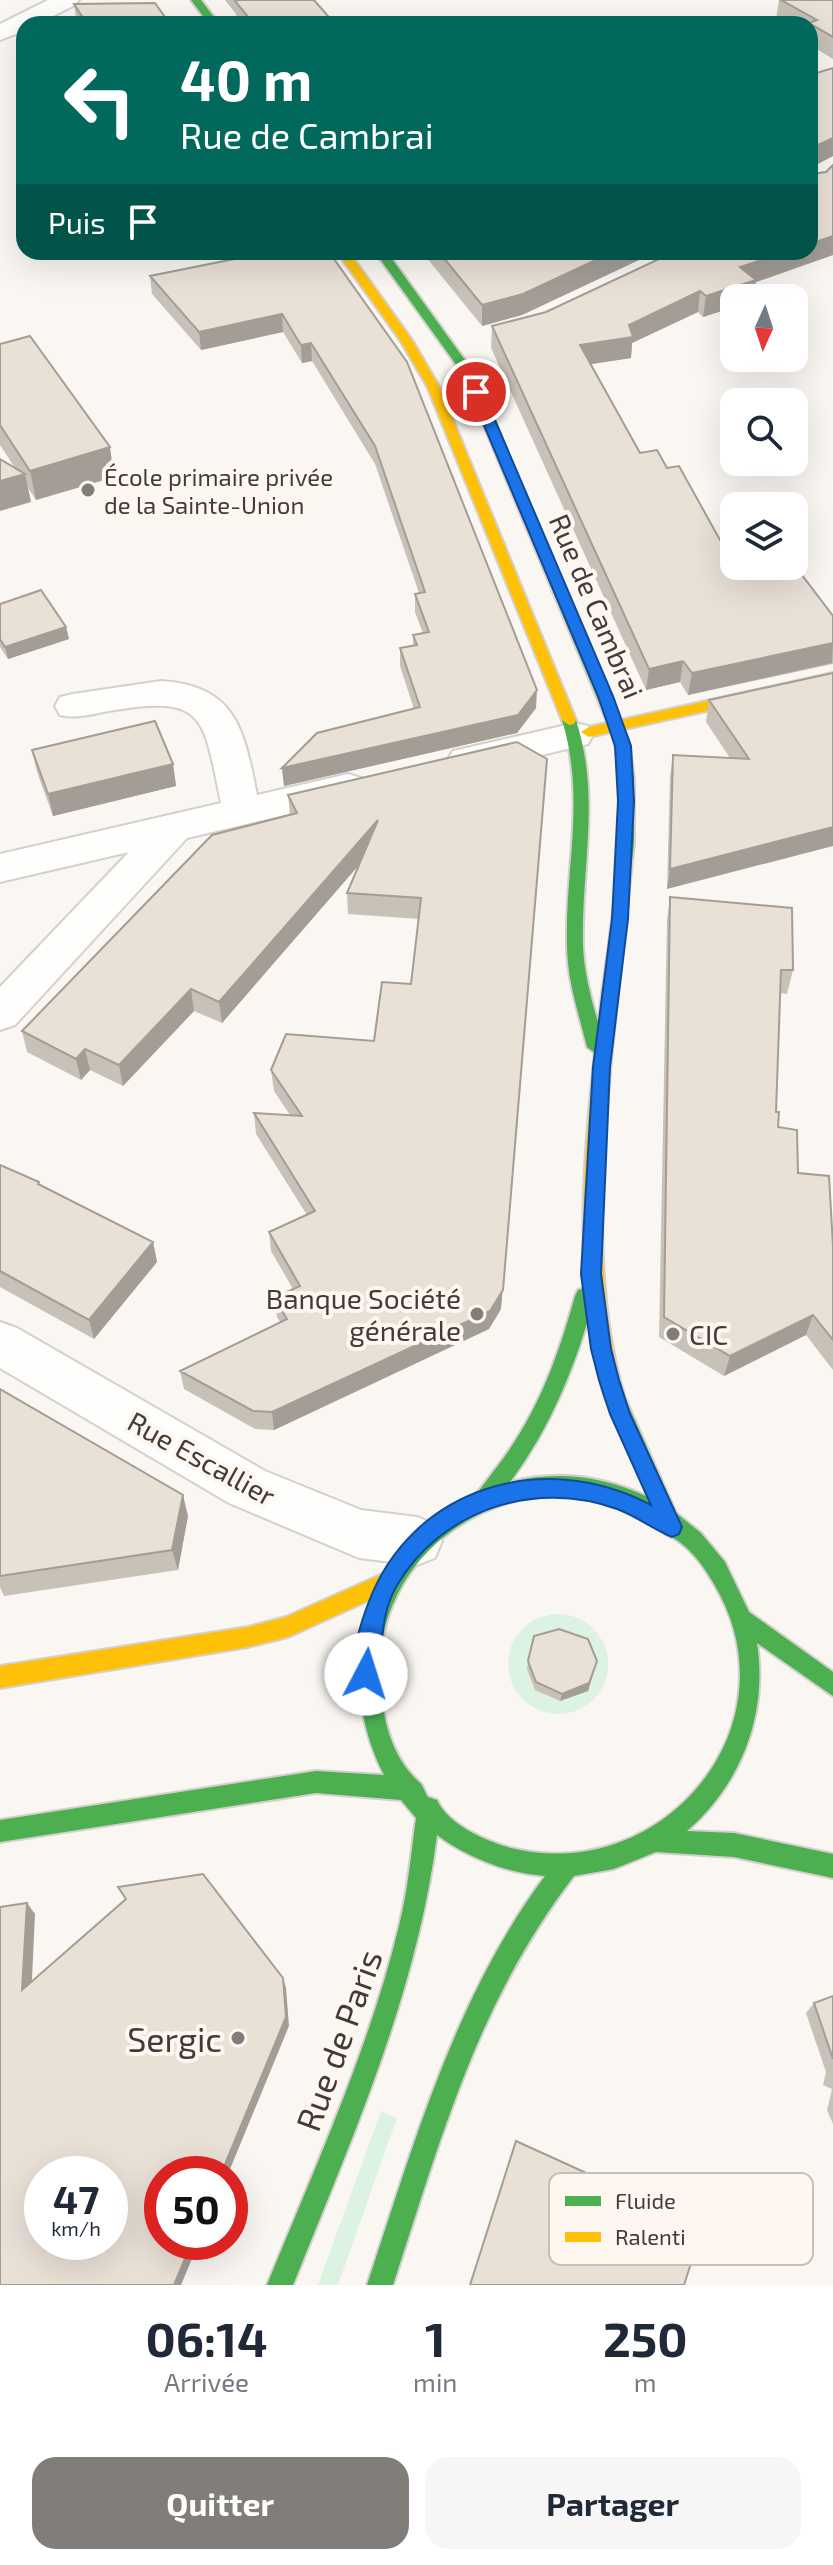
<!DOCTYPE html>
<html lang="fr">
<head>
<meta charset="utf-8">
<style>
	:root { --surface:#fff; --page:#f6f6f7; --text:#1f2937; --muted:#747a83; --accent:#817d79 }
	body { margin:0; font-family:"Exo 2",sans-serif; background:var(--page); color:var(--text); height:100vh; display:flex; flex-direction:column; font-size:30px; white-space:nowrap }
	* { box-sizing:border-box; margin:0 }
	p { font-size:26px; color:var(--muted) }
	.icon { flex:none; width:44px; height:44px; fill:none; stroke:currentColor; stroke-width:2; stroke-linecap:round; stroke-linejoin:round }
	.map { position:relative; height:2285px; overflow:hidden }
	.drawer { display:flex; flex-direction:column; background:var(--surface); flex:1 }
	.drawer>* { flex:none }
	.banner { position:absolute; left:16px; top:16px; width:802px; height:244px; border-radius:24px; box-shadow:0 8px 32px #0002; background:#00695c; color:#fff; overflow:hidden }
	.needle { width:52px; rotate:183deg }
	.buttons { position:absolute; left:720px; top:284px; display:grid; gap:16px }
	.buttons a { display:grid; place-items:center; width:88px; height:88px; border-radius:16px; background:var(--surface); box-shadow:0 8px 32px #0002; font-size:40px }
	.speed { position:absolute; left:24px; top:2156px; display:flex; gap:16px; font-size:40px; font-weight:700; text-align:center }
	.speed>* { display:grid; place-content:center; width:104px; height:104px; border-radius:50%; background:var(--surface); box-shadow:0 8px 32px #0002; line-height:1 }
	.speed small { font-size:20px; font-weight:400 }
	.speed .limit { border:12px solid #d22; background:#fff; color:#111 }
	.pin { position:absolute; display:grid; place-items:center; width:68px; height:68px; color:#fff; margin:-34px; border:4px solid #fff; border-radius:50%; box-shadow:0 2px 8px #0007 }
	.me { position:absolute; width:88px; margin:-44px; rotate:5deg; stroke-linejoin:round; filter:drop-shadow(0 0 6px #0008) }
	.turn { display:flex; align-items:center; gap:28px; height:168px; padding:0 32px; font-size:36px }
	.turn .icon { width:104px; height:104px; stroke-width:2.5 }
	.turn b { display:block; font-size:56px; line-height:68px }
	.then { display:flex; align-items:center; height:76px; padding:0 32px; background:#0003; gap:16px; font-size:30px }
	.eta { display:flex; justify-content:space-evenly; align-items:center; height:136px; text-align:center }
	.eta b { font-size:48px; font-weight:700; line-height:56px }
	.action { display:flex; gap:16px; margin-top:auto; padding:16px 32px }
	.action a { flex:1; height:92px; border-radius:24px; background:var(--accent); color:#fff; font-size:32px; font-weight:700; line-height:92px; text-align:center }
	.action a+a { background:var(--page); color:var(--text) }
	.map>svg:first-child { display:block }
	.green { fill:#ddf3e1 }
	.lines { fill:none; stroke-linecap:round; stroke-linejoin:round }
	.street-casing { stroke:#d4d0cd; stroke-width:4 }
	.fast-casing { stroke:#d4d0cd; stroke-width:4 }
	.slow-casing { stroke:#d4d0cd; stroke-width:4 }
	.street { fill:#fefefd; fill-rule:evenodd }
	.fast { fill:#4caf50; fill-rule:evenodd }
	.slow { fill:#ffc107; fill-rule:evenodd }
	.wall { fill:#c8c1b8 }
	.shaded-wall { fill:#a39d96 }
	.building { fill:#e9e0d6; stroke:#a39d96; stroke-width:2; fill-rule:evenodd }
	.route { fill:#1a73e8; stroke:#114b97; stroke-width:2 }
	.poi-dot { fill:#817d79; stroke:#fef7ef; stroke-width:3 }
	.labels { text-anchor:middle; dominant-baseline:central; stroke-width:8; stroke-linejoin:round; paint-order:stroke }
	.far-poi-label { font-size:24px; fill:#403c38; stroke:#fef7ef; text-anchor:start }
	.street-label { font-size:28px; fill:#403c38; stroke:#fef7ef }
	.poi-label { font-size:28px; fill:#403c38; stroke:#fef7ef; text-anchor:end }
	.near-poi-label { font-size:34px; fill:#403c38; stroke:#fef7ef; text-anchor:end }
	.near-street-label { font-size:34px; fill:#403c38; stroke:#fef7ef }
	.key { fill:#fef7ef; stroke:#c5bfb8; stroke-width:2 }
	.key-label { font-size:22px; fill:#403c38 }
</style>
</head>
<body>
<div class="map">
<svg width="833" height="2285" viewBox="0 0 833 2285">
	<rect width="100%" height="100%" fill="#faf7f2"/>
	<path class="green" d="M508 1664a50 50 0 1 1 100 0a50 50 0 1 1-100 0Z
		M381 2111 397 2118 338 2285H318Z"/>
	<g class="lines">
		<defs>
			<path id="street" d="M48 0H79L75 5 37 24H24V31L0 40V24Z
				M161 681C237 686 244 730 257 795L348 774 361 778 367 787 361 796 348 800 187 838 15 1025 0 1030V987L129 852 0 882V854L221 803C203 716 206 694 109 711 92 714 77 719 60 715L55 706 60 697 73 694Z
				M575 723 588 726 593 735 588 744 466 773 453 769 447 760 453 751Z
				M0 1322 17 1328 265 1471 361 1510 417 1517 435 1524 442 1541 435 1558 417 1565 359 1558 229 1503 0 1368Z"/>
			<path id="fast" d="M191 0H201L219 24H209Z
				M375 252H387L467 363 482 392 629 742 634 779V843L617 1002 609 1008 601 1002C611 923 632 813 613 736L470 392 455 363Z
				M569 715 576 720C601 799 581 866 583 945 584 980 596 1014 605 1047L596 1054 587 1047C579 1014 567 980 567 945 565 866 586 799 562 720Z
				M585 1288 592 1290 595 1296C576 1364 552 1426 510 1482 557 1470 604 1476 648 1497L604 1395 607 1389 614 1386 621 1389 676 1513 701 1533 725 1562 749 1612 833 1672V1696L757 1643C768 1715 741 1784 687 1831L734 1833 833 1854V1878L734 1857 656 1852 614 1869 574 1876C477 2003 442 2136 393 2285H367C414 2144 455 1997 545 1876 507 1873 468 1858 437 1835 417 1993 352 2138 293 2285H267C315 2167 369 2050 399 1926 408 1890 411 1854 416 1818L401 1800 316 1793 0 1842V1820L316 1771 384 1775C343 1695 352 1597 418 1532 435 1516 456 1509 474 1495 482 1489 490 1475 497 1467 537 1415 558 1358 575 1296L578 1290ZM559 1494C588 1495 651 1504 665 1534 686 1542 702 1563 714 1584 798 1724 664 1886 511 1848 486 1841 448 1825 437 1800L428 1797C424 1792 424 1786 419 1782 396 1761 386 1732 382 1700 364 1588 450 1499 559 1494Z"/>
			<path id="slow" d="M337 252H349L412 340 439 386 576 720 574 724 569 725 562 720 427 386 400 340Z
				M833 673V683L589 737 581 732 589 727Z
				M609 996 617 1002C604 1126 588 1275 624 1395L621 1401 614 1404 607 1401 604 1395C569 1274 586 1126 601 1002Z
				M387 1572 394 1575 398 1582 394 1589 288 1637 248 1647 0 1688V1666L248 1627 286 1617Z"/>
		</defs>
		<use href="#street" class="street-casing"/>
		<use href="#fast" class="fast-casing"/>
		<use href="#slow" class="slow-casing"/>
		<use href="#street" class="street"/>
		<use href="#fast" class="fast"/>
		<use href="#slow" class="slow"/>
	</g>
	<path class="wall" d="M225 0H314L335 24H239L237 21 236 14Z
		M779 0H833V59L810 45V24H786L776 19Z
		M74 4 170 24H77Z
		M833 68V156L812 167V174L826 172 833 165V255L756 282 753 298H734V307L703 317 698 312 632 343 631 358 591 364 640 453 657 450 667 468 679 466 720 540 734 538V566H781L783 569 795 566 833 616V664L688 695 680 682 646 690 491 348 492 326 546 312 674 252H810V75Z
		M224 252H329L536 708 517 733 284 786 282 768 414 709 400 666V648L413 646V635L423 633 415 612V594L419 593 375 464 312 361 302 363 283 332 201 350 152 294 150 276 230 260Z
		M422 252H656L522 315 482 326Z
		M0 344 114 477 36 500 28 488 31 502 15 468 0 445Z
		M0 604 66 627 69 639 8 659 0 647Z
		M833 673 667 889 670 776 673 755 730 758 706 722 709 700Z
		M517 742 501 1309 489 1329 274 1430 255 1429 184 1389 180 1371 280 1322 277 1317 274 1298 293 1289 271 1251 269 1232 307 1215 256 1134 254 1113 290 1115 274 1091 271 1070 374 1041 411 984 419 919 348 914 347 893 359 864 222 1023 194 1011 123 1086 90 1070 81 1080 27 1052 22 1031 290 815 288 795Z
		M32 750 173 764 176 786 53 816 37 772Z
		M670 897 793 970 787 994 780 993 776 1112 778 1127 833 1246V1370L806 1335 724 1376 659 1337 667 920Z
		M0 1165 153 1242 157 1262 94 1339 0 1287Z
		M0 1389 188 1516 178 1570 4 1596 0 1587Z
		M528 1661H597L588 1691 560 1701 535 1690 527 1669Z
		M833 1996V2124L827 2110 832 2089 823 2085 826 2072 806 2013 814 2003Z"/>
	<path class="shaded-wall" d="M833 138V156L810 168 812 148Z
		M833 236V255L756 282 753 298H734V307L703 317 706 296 740 267 785 252H810V244Z
		M613 252H656L522 315 482 326V305Z
		M700 291 698 312 632 343 631 358 579 366 580 345 629 325Z
		M282 314 283 332 201 350 199 332Z
		M311 343 312 361 302 363 301 345Z
		M110 447 114 477 36 500 30 471Z
		M25 474 31 502 0 511V481Z
		M66 627 69 639 8 659 5 647Z
		M833 643 832 663 688 695 692 673Z
		M683 661 680 682 646 690 649 669Z
		M537 690 536 708 517 733 284 786 282 768Z
		M547 759 501 1309 489 1329 274 1430 272 1412Z
		M173 764 176 786 53 816 48 794Z
		M378 820 379 842 222 1023 219 1002Z
		M833 827V846L667 889 670 869Z
		M191 989 194 1011 123 1086 119 1065Z
		M85 1049 90 1070 81 1080 76 1059Z
		M153 1242 157 1262 94 1339 89 1320Z
		M813 1315 806 1335 724 1376 730 1356Z
		M183 1495 188 1516 178 1570 172 1550Z
		M597 1661 588 1691 560 1701 562 1694Z
		M27 1903 35 1914 31 2000 22 1990Z
		M283 1978 286 1988 289 2026 228 2174H221Z
		M192 2242H199L181 2285H174Z"/>
	<path class="building" d="M239 0H314L335 24H254L235 1Z
		M781 0H833V37L809 23 817 20Z
		M155 3 170 24H87L74 4Z
		M833 68V138L812 148V174L826 172 833 165V236L810 244V75Z
		M234 252H329L407 362 537 690 518 715 282 768 317 733 420 707 400 648 417 645 413 635 429 632 415 594 425 592 375 446 311 343 301 345 282 314 199 332 150 276 239 258Z
		M439 252H613L523 294 482 305Z
		M674 252H785L740 267 756 280 706 296 700 291 629 325 633 337 580 345 640 453 657 450 667 468 679 466 720 540 734 538V566H781L783 569 795 566 833 616V643L692 673 683 661 649 669 492 326 546 312Z
		M30 336 110 447 30 471 0 425V344Z
		M0 459 25 474 0 481Z
		M41 590 66 627 5 647 0 639V604Z
		M833 673V827L670 869 673 755 749 759 709 700Z
		M155 721 173 764 48 794 32 750Z
		M517 742 547 759 503 1290 490 1311 272 1412 253 1411 180 1371 287 1319 274 1298 300 1286 269 1232 315 1211 254 1113 302 1116 271 1070 286 1034 374 1041 382 982 411 984 421 898 347 893 378 820 219 1002 191 989 119 1065 85 1049 76 1059 22 1031 212 835 297 813 288 795Z
		M670 897 792 908 793 970H781L776 1112H779L778 1127 797 1130 798 1173 829 1176 833 1246V1340L813 1315 730 1356 664 1317Z
		M0 1165 39 1182 38 1184 153 1242 89 1320 0 1271Z
		M0 1389 183 1495 172 1550 0 1576Z
		M559 1629 588 1639 597 1661 589 1683 562 1694 536 1682 528 1661 534 1636Z
		M203 1874 283 1978 286 2017 221 2174H162V2242H192L174 2285H0V1907L27 1903 22 1990 126 1899 118 1887ZM42 2174H110V2242H42Z
		M833 1996V2059L814 2003Z
		M516 2141 703 2226 684 2285H470Z"/>
	<path class="route" d="M476 388 483 392 613 696 631 746 634 801 628 919 610 1067 601 1274 611 1349 619 1380 630 1414 682 1527 679 1534 672 1537C653 1529 636 1516 617 1509 535 1479 440 1510 396 1587 378 1619 385 1653 373 1681L366 1684 358 1681C349 1660 360 1625 368 1604 411 1487 544 1448 651 1505L610 1414 599 1380 591 1349 581 1274 593 1067 612 919 618 801 615 746 598 696 470 392Z"/>
	<g class="poi-dot">
		<circle cx="88" cy="490" r="8"/>
		<circle cx="477" cy="1314" r="8"/>
		<circle cx="673" cy="1334" r="8"/>
		<circle cx="238" cy="2038" r="8"/>
	</g>
	<g class="labels">
		<g class="far-poi-label">
			<text x="104" y="476">École primaire privée<tspan x="104" dy="28">de la Sainte-Union</tspan></text>
		</g>
		<g class="street-label">
			<text transform="translate(597 606) rotate(67)">Rue de Cambrai</text>
			<text transform="translate(202 1458) rotate(29)">Rue Escallier</text>
		</g>
		<g class="poi-label">
			<text x="461" y="1298">Banque Société<tspan x="461" dy="32">générale</tspan></text>
			<text x="689" y="1334" text-anchor="start">CIC</text>
		</g>
		<g class="near-poi-label">
			<text x="222" y="2038">Sergic</text>
		</g>
		<g class="near-street-label">
			<text transform="translate(338 2040) rotate(-70)">Rue de Paris</text>
		</g>
	</g>
	<rect x="549" y="2173" width="264" height="92" rx="12" class="key"/>
	<rect x="565" y="2196" width="36" height="10" fill="#4caf50"/>
	<rect x="565" y="2232" width="36" height="10" fill="#ffc107"/>
	<g class="key-label">
		<text x="615" y="2209">Fluide</text>
		<text x="615" y="2245">Ralenti</text>
	</g>
</svg>
<div class="buttons">
<a><svg class="needle" viewBox="-14 -14 28 28"><path d="M0-13l5 13h-10z" fill="#e53935"/><path d="M0 13l5-13h-10z" fill="#747a83"/></svg></a>
<a><svg class="icon" aria-label="search" viewBox="0 0 24 24"><circle cx="10" cy="10" r="6"/><path d="M15 15l6 6"/></svg></a>
<a><svg class="icon" aria-label="layers" viewBox="0 0 24 24"><path d="M12 4l9 5-9 5-9-5zM3 14l9 5 9-5"/></svg></a>
</div>
<div class="speed"><div>47<small>km/h</small></div><div class="limit">50</div></div>
<div class="pin" style="left:476px;top:392px;background:#d93025"><svg class="icon" aria-label="arrive" viewBox="0 0 24 24"><path d="M6 21V4h12l-3 4 3 4H6"/></svg></div>
<svg class="me" style="left:366px;top:1674px" viewBox="-20 -20 40 40"><circle r="19" fill="#fff"/><path d="M0-13L10 11 0 6-10 11z" fill="#1a73e8"/></svg>
<div class="banner">
<div class="turn"><svg class="icon" aria-label="left" viewBox="0 0 24 24"><path d="M17 20v-9H6M10 6l-5 5 5 5"/></svg><div><b>40 m</b>Rue de Cambrai</div></div>
<div class="then">Puis<svg class="icon" aria-label="arrive" viewBox="0 0 24 24"><path d="M6 21V4h12l-3 4 3 4H6"/></svg></div>
</div>
</div>
<section class="drawer">
<div class="eta">
<div><b>06:14</b><p>Arrivée</p></div>
<div><b>1</b><p>min</p></div>
<div><b>250</b><p>m</p></div>
</div>
<div class="action"><a>Quitter</a><a>Partager</a></div>
</section>
</body>
</html>
